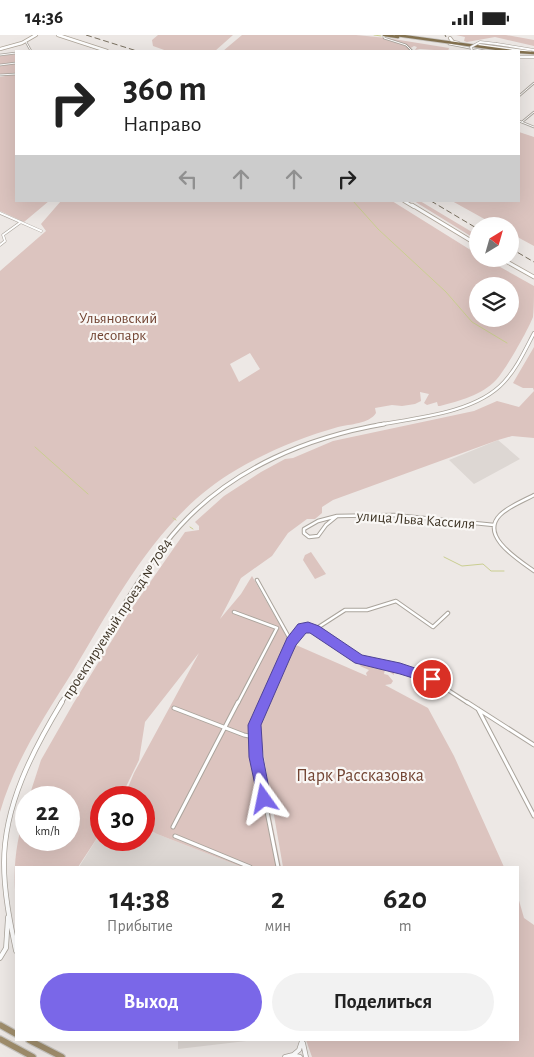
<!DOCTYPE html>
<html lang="ru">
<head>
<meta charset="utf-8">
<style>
	:root { --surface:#fff; --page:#f2f2f2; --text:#222; --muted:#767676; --accent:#7a67e8 }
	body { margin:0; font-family:"Alegreya Sans",sans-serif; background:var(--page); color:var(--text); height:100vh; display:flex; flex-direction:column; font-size:19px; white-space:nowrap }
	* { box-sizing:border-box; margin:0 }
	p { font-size:16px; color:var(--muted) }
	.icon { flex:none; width:28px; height:28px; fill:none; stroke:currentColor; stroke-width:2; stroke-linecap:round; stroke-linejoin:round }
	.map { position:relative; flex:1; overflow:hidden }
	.details { position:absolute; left:15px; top:831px; width:504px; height:175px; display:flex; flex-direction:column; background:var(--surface); border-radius:0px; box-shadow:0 5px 20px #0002 }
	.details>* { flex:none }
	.hud { position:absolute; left:15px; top:15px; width:505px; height:152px; border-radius:0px; box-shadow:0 5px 20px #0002; background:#fff; color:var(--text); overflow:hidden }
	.needle { width:32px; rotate:37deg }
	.fabs { position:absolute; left:469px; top:182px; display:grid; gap:10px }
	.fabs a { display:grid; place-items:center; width:50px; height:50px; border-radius:50%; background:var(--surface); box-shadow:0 5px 20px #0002; font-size:25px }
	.speed { position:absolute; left:15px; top:751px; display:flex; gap:10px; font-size:25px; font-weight:700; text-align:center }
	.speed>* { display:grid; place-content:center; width:65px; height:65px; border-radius:50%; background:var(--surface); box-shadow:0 5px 20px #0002; line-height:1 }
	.speed small { font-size:12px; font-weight:400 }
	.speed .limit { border:8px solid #d22; background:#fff; color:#111 }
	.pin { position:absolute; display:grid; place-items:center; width:42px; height:42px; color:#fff; margin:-21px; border:2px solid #fff; border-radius:50%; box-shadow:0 1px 5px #0007 }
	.me { position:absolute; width:55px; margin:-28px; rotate:348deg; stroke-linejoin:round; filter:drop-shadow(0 0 4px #0008) }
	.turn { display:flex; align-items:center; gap:18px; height:105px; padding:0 25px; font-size:22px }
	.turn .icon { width:65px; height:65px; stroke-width:2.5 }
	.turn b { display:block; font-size:35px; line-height:42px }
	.lanes { display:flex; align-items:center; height:48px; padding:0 25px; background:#0003; justify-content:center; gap:25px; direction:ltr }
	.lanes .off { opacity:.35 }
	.eta { display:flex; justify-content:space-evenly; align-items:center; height:85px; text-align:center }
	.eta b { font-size:30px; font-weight:700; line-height:35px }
	.action { display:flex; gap:10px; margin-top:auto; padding:10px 25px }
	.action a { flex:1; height:58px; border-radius:30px; background:var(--accent); color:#fff; font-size:20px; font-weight:700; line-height:58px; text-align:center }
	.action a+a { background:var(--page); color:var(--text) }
	.status { display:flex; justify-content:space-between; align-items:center; height:35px; padding:0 25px; background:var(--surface); direction:ltr }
	.status svg { height:14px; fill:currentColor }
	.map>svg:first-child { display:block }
	.built { fill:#ddd7d3 }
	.green { fill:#dcc4bf; fill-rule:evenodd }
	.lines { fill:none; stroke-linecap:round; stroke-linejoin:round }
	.stream { stroke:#cace91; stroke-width:1 }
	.minor-far3-casing { stroke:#aaa49c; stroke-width:2.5 }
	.minor-far2-casing { stroke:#aaa49c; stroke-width:3 }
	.minor-far1-casing { stroke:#aaa49c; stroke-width:4.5 }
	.minor-casing { stroke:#aaa49c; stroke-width:5 }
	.tertiary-far3-casing { stroke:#aaa49c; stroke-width:3 }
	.tertiary-far2-casing { stroke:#aaa49c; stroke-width:4 }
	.tertiary-far1-casing { stroke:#aaa49c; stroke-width:5 }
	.tertiary-casing { stroke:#aaa49c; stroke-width:5.5 }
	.secondary-far1-casing { stroke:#ada498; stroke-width:4 }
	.secondary-casing { stroke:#ada498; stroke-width:4.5 }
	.primary-casing { stroke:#c9c6c2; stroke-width:8 }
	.trunk-casing { stroke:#c9c6c2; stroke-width:4 }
	.minor-far3 { stroke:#fff; stroke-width:1 }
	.minor-far2 { stroke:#fff; stroke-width:2 }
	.minor-far1 { stroke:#fff; stroke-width:2.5 }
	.minor { stroke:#fff; stroke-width:3 }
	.tertiary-far3 { stroke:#fff; stroke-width:2 }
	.tertiary-far2 { stroke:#fff; stroke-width:2.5 }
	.tertiary-far1 { stroke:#fff; stroke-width:3 }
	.tertiary { stroke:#fff; stroke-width:4 }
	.secondary-far1 { stroke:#fff; stroke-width:2.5 }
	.secondary { stroke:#fff; stroke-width:3 }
	.primary { stroke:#9f8d6c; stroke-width:5.5 }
	.trunk { stroke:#847250; stroke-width:2.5 }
	.rail { stroke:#797060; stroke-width:1; stroke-dasharray:6 3; stroke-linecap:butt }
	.tertiary-bridge-casing { stroke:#aaa49c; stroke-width:3; stroke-linecap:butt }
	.tertiary-bridge { stroke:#fff; stroke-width:2 }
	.route { fill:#7a67e8; stroke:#4f4397 }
	.labels { text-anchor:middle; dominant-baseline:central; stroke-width:4.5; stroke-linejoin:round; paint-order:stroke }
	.park-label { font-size:15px; fill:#724432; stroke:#f9f7f5 }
	.street-label { font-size:15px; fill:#3e3425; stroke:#f9f7f5 }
	.near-park-label { font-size:18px; fill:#724432; stroke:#f9f7f5 }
</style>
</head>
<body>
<div class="status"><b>14:36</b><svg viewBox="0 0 49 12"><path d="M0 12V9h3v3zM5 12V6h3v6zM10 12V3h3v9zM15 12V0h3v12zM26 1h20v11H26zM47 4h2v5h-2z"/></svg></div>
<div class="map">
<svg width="534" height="1022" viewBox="0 0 534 1022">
	<rect width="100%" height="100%" fill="#ede8e5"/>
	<path class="built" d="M498 405 520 424 474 449 449 425Z
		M144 792 157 799 242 832H79L101 797V805H144Z
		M178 1005H255L178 1014Z"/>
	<path class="green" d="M158 0H233L215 16H167L153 11 152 5Z
		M242 0H356L387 3 449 13 448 16 420 14 415 15 417 12 414 11 409 14 410 16H223Z
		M456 0H506L534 5V11L495 2 467 7 464 6 465 2Z
		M16 19V166H49L24 187 0 176V42L5 41H0V21Z
		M519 97 534 102V211L510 198V191H497L452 166H519Z
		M61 166H392L477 219 478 224H486L534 251C534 260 534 274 533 282 528 295 505 336 496 345 482 360 459 366 440 371H438L437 367 427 370 424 368 429 359 420 357 421 366 415 369 402 371 392 370 375 373 376 378C369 389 350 389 338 392 303 402 268 416 236 435 160 479 117 563 73 636 45 681 15 725 0 777V236L46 196 41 189ZM478 251H510V284H478ZM250 318 260 334 239 347 230 329Z
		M414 166H420L477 200V205Z
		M534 312V403L512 401 498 405 333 465 322 472V478L315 484H307L288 498 272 521 241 543 220 584 241 559 252 541 289 606 253 692 281 832H242L157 799 144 792V762H124L134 738 199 618 145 687 139 725 121 762H101V797L78 832H16V866C12 831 17 805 26 772V805H69V762H29L41 725 73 669 128 579 185 497 199 495V491L195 487 224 461 261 437 285 424 293 423 333 406 474 376 497 366 519 372 534 356 533 353H523L513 348Z
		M311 517 326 539 315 544 303 525 305 520Z
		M296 610 367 641 366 638 369 635 360 631 362 628 404 637 405 640 394 637V640L385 634 384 639 388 640 393 646 391 649 385 650 428 673 454 721 504 832H283L258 688 280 634Z
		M518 862 524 883 534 890V1022H312L306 1005H518Z"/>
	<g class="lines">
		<path class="stream" d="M374 0 381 1
			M353 166 378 194 446 257 472 287 507 308
			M35 412 88 459
			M173 483 176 485
			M190 492 193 494
			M444 522 462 531 483 529 491 536H504"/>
		<defs>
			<path id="minor-far3" d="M384 0V3L406 10 412 16
				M26 7 31 16
				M449 9 485 16
				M0 20 16 18
				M0 30 16 28
				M0 40 16 39
				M519 61 534 48
				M519 86 534 92
				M522 87 534 77"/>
			<path id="minor-far2" d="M0 178 41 196
				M0 210 5 206 3 200 21 187"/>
			<path id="minor-far1" d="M534 460C523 466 509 471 500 480 479 501 519 525 534 536
				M337 481 326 490 318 501 309 502 304 498V494L318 486Z
				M337 481 394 480 494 490
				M257 545 291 606
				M234 577 277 593 238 668
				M314 595 345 575H367L396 566 433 592 448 578
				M264 668 291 606 303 593 314 595 359 625 395 632 431 644 468 668"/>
			<path id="minor" d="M264 667 254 690 256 721 278 832
				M467 667 534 710
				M174 673 244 700 254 702
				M478 674 534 781
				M173 792 238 667
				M175 801 250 832"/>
			<path id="tertiary-far3" d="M497 9 534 15
				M519 22H534"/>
			<path id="tertiary-far2" d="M377 390C416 383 476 378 504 347 517 333 525 315 534 298"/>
			<path id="tertiary-far1" d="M61 668C77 643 93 619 109 594 131 559 152 522 180 491 233 433 308 402 384 389"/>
			<path id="tertiary" d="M16 916C10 887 4 858 4 828 4 770 33 715 62 667
				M0 923 6 913 8 882
				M303 1008 306 1022
				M293 1020 299 1015 302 1006
				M285 1022 293 1020 300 1022"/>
			<path id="secondary-far1" d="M58 0 107 16
				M450 3 453 7 458 8
				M478 10 530 17
				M0 14 22 8 36 0
				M404 166 414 172"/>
			<path id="secondary" d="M412 170 478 210
				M502 224 534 242"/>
			<path id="primary" d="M0 990 16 999
				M0 1004 33 1022
				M29 1005 62 1022"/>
			<path id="trunk" d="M384 0 398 2
				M396 0 511 16
				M519 17 534 18"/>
		</defs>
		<use href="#minor-far3" class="minor-far3-casing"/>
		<use href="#minor-far2" class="minor-far2-casing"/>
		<use href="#minor-far1" class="minor-far1-casing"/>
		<use href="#minor" class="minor-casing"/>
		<use href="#tertiary-far3" class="tertiary-far3-casing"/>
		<use href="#tertiary-far2" class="tertiary-far2-casing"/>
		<use href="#tertiary-far1" class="tertiary-far1-casing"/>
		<use href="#tertiary" class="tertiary-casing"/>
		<use href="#secondary-far1" class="secondary-far1-casing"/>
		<use href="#secondary" class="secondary-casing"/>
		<use href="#primary" class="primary-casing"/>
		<use href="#trunk" class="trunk-casing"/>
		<use href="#minor-far3" class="minor-far3"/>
		<use href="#minor-far2" class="minor-far2"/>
		<use href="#minor-far1" class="minor-far1"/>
		<use href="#minor" class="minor"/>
		<use href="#tertiary-far3" class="tertiary-far3"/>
		<use href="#tertiary-far2" class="tertiary-far2"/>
		<use href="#tertiary-far1" class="tertiary-far1"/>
		<use href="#tertiary" class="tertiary"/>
		<use href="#secondary-far1" class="secondary-far1"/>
		<use href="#secondary" class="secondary"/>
		<use href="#primary" class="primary"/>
		<use href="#trunk" class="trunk"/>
		<path class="rail" d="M86 0 137 16
			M445 0 446 2
			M431 166 478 194
			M510 213 534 227"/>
		<defs>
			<path id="tertiary-bridge" d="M472 16 471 12 480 7 497 9"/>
		</defs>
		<use href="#tertiary-bridge" class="tertiary-bridge-casing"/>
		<use href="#tertiary-bridge" class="tertiary-bridge"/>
	</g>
	<path class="route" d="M308 587 319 591 362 620 400 628 436 640 438 644 436 648 432 649 400 639 355 628 310 598H306L296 610 291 621 261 690 263 722 271 764 269 768 264 770 260 768 258 764 249 722 248 690 287 603 298 589Z"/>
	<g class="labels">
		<g class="park-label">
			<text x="118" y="283">Ульяновский<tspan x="118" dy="17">лесопарк</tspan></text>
		</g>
		<g class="street-label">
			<text transform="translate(416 485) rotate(4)">улица Льва Кассиля</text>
			<text transform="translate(117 584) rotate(-57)">проектируемый проезд № 7084</text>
		</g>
		<g class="near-park-label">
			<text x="360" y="741">Парк Рассказовка</text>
		</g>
	</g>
</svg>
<div class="fabs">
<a><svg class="needle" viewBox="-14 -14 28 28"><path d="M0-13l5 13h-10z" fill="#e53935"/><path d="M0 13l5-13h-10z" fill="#767676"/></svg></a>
<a><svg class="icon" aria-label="layers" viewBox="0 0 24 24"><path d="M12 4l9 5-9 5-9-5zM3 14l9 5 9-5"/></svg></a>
</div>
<div class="speed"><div>22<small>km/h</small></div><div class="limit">30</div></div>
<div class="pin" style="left:432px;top:644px;background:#d93025"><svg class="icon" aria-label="arrive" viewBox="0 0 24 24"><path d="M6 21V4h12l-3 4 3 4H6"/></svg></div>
<svg class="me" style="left:264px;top:764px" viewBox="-20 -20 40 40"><path d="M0-17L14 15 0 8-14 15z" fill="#7a67e8" stroke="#fff" stroke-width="4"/></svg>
<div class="hud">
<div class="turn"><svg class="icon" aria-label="right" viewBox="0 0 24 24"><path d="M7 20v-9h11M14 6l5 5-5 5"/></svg><div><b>360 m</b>Направо</div></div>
<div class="lanes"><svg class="icon off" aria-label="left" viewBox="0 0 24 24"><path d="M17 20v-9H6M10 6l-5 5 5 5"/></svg><svg class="icon off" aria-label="ahead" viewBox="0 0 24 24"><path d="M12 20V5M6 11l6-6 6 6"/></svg><svg class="icon off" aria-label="ahead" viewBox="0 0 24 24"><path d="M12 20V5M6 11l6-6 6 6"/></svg><svg class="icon" aria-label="right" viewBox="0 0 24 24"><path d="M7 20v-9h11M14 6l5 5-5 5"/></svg></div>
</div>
<section class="details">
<div class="eta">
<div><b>14:38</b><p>Прибытие</p></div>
<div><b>2</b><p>мин</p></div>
<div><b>620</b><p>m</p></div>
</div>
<div class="action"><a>Выход</a><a>Поделиться</a></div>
</section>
</div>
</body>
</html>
